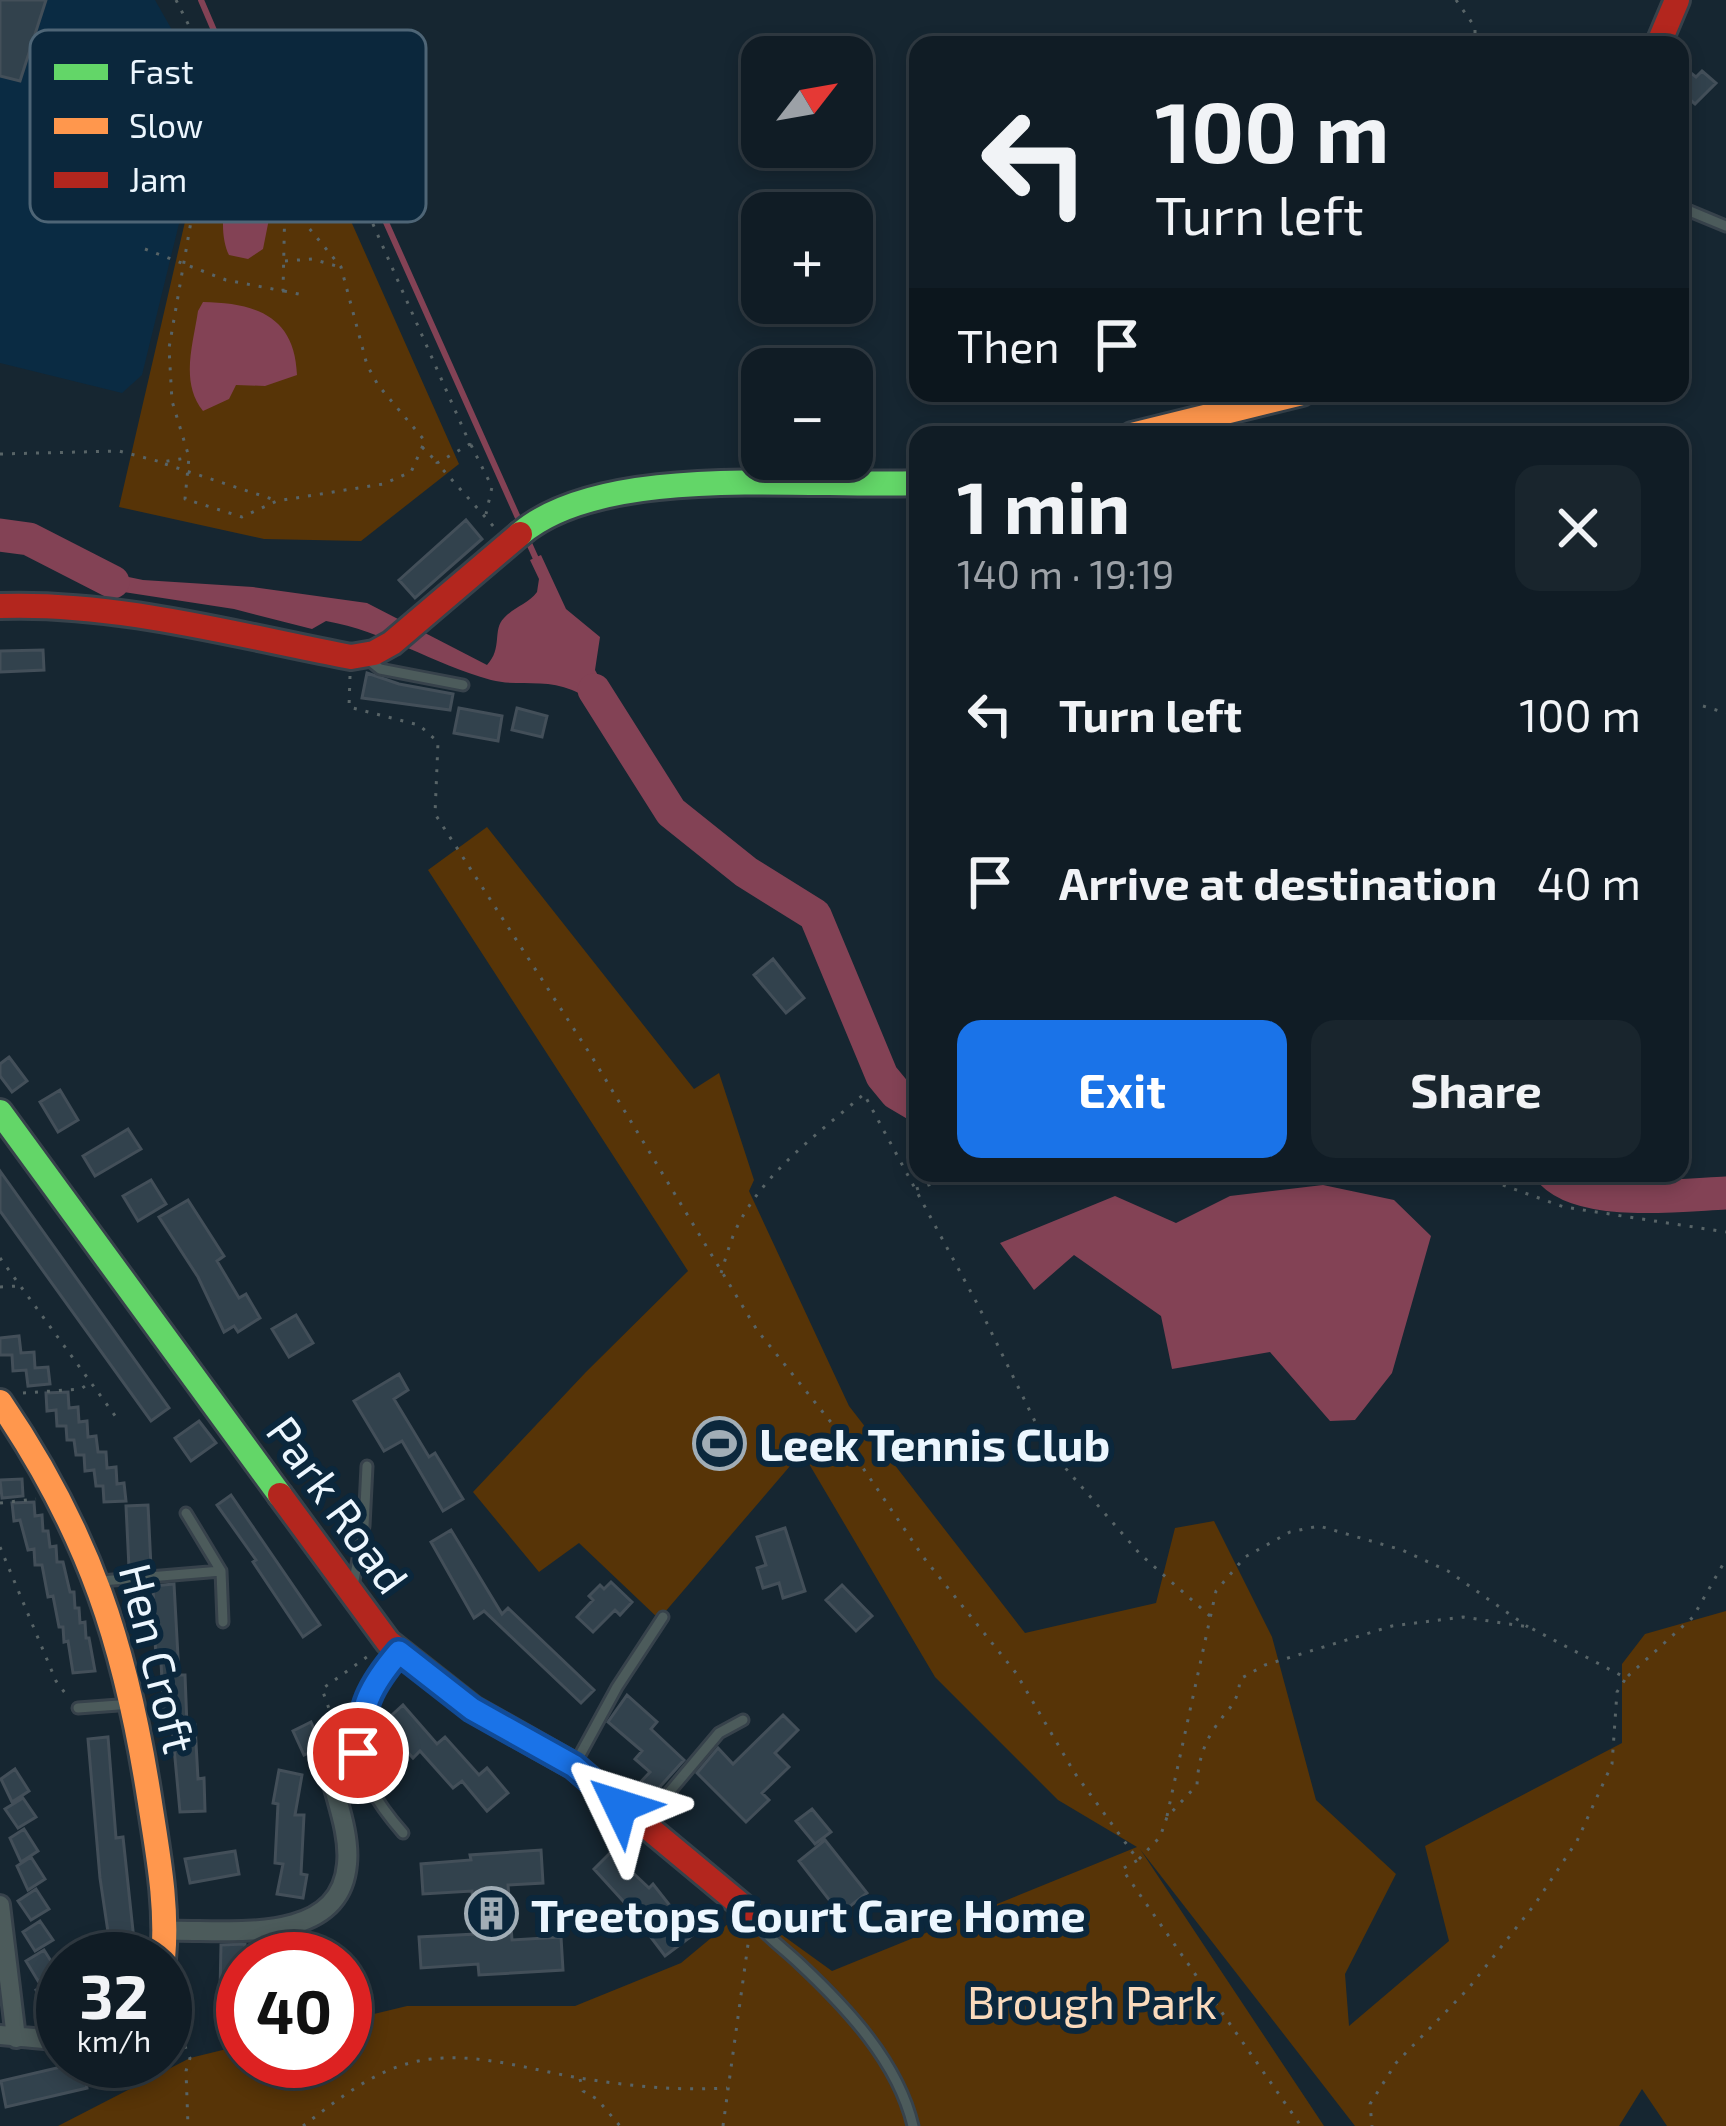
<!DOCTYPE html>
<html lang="en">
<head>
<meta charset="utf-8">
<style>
	:root { --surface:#101c25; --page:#19252d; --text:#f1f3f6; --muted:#9ca1a7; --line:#303a42; --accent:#1a73e8 }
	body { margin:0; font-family:"Exo 2",sans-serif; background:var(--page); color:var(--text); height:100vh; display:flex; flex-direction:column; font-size:45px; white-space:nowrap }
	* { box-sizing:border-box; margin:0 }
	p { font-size:39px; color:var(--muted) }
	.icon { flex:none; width:66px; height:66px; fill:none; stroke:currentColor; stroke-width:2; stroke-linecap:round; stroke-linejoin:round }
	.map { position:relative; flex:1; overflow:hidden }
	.details { position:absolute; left:909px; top:426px; width:780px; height:756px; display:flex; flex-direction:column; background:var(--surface); border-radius:24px; box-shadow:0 6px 18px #0003,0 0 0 3px var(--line) }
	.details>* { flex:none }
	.top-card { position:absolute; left:909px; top:36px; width:780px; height:366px; border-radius:24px; box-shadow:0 6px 18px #0003,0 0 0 3px var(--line); background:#101c25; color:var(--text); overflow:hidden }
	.needle { width:78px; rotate:59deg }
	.controls { position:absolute; left:741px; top:36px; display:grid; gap:24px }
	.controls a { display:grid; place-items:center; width:132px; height:132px; border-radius:24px; background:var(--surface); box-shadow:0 6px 18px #0003,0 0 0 3px var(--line); font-size:60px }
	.speed { position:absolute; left:36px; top:1932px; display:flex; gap:24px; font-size:60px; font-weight:700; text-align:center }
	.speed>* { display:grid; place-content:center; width:156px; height:156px; border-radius:50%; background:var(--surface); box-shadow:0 6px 18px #0003,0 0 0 3px var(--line); line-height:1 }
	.speed small { font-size:30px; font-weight:400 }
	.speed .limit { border:18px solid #d22; background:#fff; color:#111 }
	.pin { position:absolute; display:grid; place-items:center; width:102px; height:102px; color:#fff; margin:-51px; border:6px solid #fff; border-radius:50%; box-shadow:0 3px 12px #0007 }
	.me { position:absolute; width:132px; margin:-66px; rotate:311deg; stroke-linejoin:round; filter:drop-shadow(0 0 9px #0008) }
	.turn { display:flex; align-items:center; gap:42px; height:252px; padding:0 48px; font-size:54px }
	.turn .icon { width:156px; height:156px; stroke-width:2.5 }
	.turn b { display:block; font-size:84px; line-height:102px }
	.then { display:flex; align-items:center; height:114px; padding:0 48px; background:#0003; gap:24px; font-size:45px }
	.round { display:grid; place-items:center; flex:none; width:126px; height:126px; border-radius:24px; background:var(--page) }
	.headline { display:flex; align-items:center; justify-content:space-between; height:204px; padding:0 48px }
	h1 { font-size:72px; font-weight:700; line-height:90px }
	.action { display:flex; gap:24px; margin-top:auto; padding:24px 48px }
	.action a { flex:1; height:138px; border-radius:24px; background:var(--accent); color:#fff; font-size:48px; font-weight:700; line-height:138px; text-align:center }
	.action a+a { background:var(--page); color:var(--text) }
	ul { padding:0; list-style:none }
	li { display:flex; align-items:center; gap:36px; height:168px; padding:0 48px }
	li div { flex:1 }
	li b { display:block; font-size:45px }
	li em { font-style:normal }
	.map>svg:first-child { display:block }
	.built { fill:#0a2b43 }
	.green { fill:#573407 }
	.water { fill:#834255 }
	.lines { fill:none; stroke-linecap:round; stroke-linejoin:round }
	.stream { stroke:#834255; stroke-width:6 }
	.river { stroke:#834255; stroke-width:33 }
	.building { fill:#32424d; stroke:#434f59; stroke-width:3 }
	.lane-casing { stroke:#37424b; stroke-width:15 }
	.street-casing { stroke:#37424b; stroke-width:24 }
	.fast-casing { stroke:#37424b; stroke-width:30 }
	.slow-casing { stroke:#37424b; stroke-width:30 }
	.jam-casing { stroke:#37424b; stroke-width:30 }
	.path { stroke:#586467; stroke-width:3; stroke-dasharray:3 9; stroke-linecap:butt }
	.lane { stroke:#4c5b5b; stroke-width:9 }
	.street { stroke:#4c5b5b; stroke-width:18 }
	.fast { stroke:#63d668; stroke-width:24 }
	.slow { stroke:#ff974d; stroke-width:24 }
	.jam { stroke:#b3261e; stroke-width:24 }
	.route-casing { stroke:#114b97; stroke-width:30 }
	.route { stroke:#1a73e8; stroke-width:21 }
	.labels { text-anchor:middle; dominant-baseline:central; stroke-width:12; stroke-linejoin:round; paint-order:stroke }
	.poi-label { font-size:45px; font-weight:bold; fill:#ecf6fe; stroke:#0b273c; text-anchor:start }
	.street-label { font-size:45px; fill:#ecf6fe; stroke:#0b273c }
	.park-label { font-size:45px; fill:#fadabc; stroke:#0b273c }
	.key { fill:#0b273c; stroke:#4e6576; stroke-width:3 }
	.key-label { font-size:33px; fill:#ecf6fe }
</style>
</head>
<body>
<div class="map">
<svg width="1726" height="2126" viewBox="0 0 1726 2126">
	<rect width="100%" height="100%" fill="#162631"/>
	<path class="built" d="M0 0H155L210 97 142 375 122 393 0 363Z"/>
	<path class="green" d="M212 105 326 165 459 464 361 541 264 539 119 507Z
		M487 827 694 1089 719 1073 754 1180 749 1191 849 1406 1025 1633 1156 1603 1175 1528 1214 1521 1272 1637 1316 1800 1396 1874 1345 1974 1349 2026 1449 1941 1425 1846 1622 1743V1664L1645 1634 1726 1611V2126H1667L1642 2089 1619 2126H1355L1140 1849 1324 2126H58L190 2058 243 2045V2061H345V2021L407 2006H575L681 1963 746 1909 832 1971 1137 1847 1058 1800 935 1677 802 1452 659 1619 579 1543 539 1572 473 1492 586 1372 688 1271 428 870Z"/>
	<path class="water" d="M247 157 259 158 269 219 263 249 248 259 229 255C216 229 225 177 247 157Z
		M203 302C256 303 295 316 297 375L265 386 236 385 229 399 203 411C180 382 193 345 198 311Z
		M541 555 566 609 600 637 595 670 625 725 609 729C600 712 591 697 572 690 545 678 518 687 491 680 433 664 384 631 326 621L312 629 234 609 104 589 69 568 74 556 114 574 143 580 253 587 367 603 487 665C503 648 492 630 504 618 514 607 528 604 537 592L539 579 530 560Z
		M1323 1185 1394 1200 1431 1236 1392 1373 1355 1420 1330 1421 1270 1352 1172 1369 1161 1316 1074 1255 1034 1290 1000 1243 1115 1196 1176 1223 1230 1196Z"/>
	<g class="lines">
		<path class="stream" d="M201 0 228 63 337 133 364 173 519 520
			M528 541 537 561"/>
		<path class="river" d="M0 535 29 539 113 582
			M594 690 671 812 746 872 815 915 882 1076 896 1093 918 1106
			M1552 1173C1585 1207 1681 1195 1726 1193"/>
	</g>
	<path class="building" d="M0 0H46L20 81 0 76Z
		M1702 71 1716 83 1695 104 1680 91V86L1691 73 1696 77Z
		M466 520 482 539 415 598 399 580Z
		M43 650 44 670 0 672V651Z
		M367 673 399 684 453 694 450 710 362 698Z
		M459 708 502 716 498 741 454 733Z
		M517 708 547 716 542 737 512 730Z
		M773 959 804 998 786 1013 754 975Z
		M9 1057 27 1081 12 1092 0 1076V1064Z
		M60 1090 78 1120 58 1132 40 1102Z
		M128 1129 141 1149 95 1176 83 1156Z
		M0 1171 169 1408 151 1421 0 1211Z
		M151 1180 166 1204 138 1221 123 1196Z
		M188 1200 224 1256 217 1261 239 1298 246 1294 260 1318 238 1332 234 1326 224 1332 198 1277 159 1217Z
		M296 1315 313 1343 289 1357 272 1329Z
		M19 1336 21 1353 34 1352 35 1368 48 1367 50 1384 28 1386 26 1370 13 1371 12 1355H0V1338Z
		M399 1374 408 1390 394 1399 429 1457 435 1453 463 1499 443 1511 402 1441 384 1451 354 1401Z
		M68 1392 69 1408 78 1407 79 1422 87 1421 88 1437 96 1436 98 1452H106L107 1468 116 1467 117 1484 124 1483 126 1501 104 1502 103 1486H96L94 1470 85 1471 84 1455H76L74 1440H67L66 1426H57L56 1410 47 1411 46 1393Z
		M199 1421 216 1443 191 1461 175 1438Z
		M22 1479 23 1496 2 1498 0 1480Z
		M231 1495 320 1625 303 1637 253 1562 256 1560 217 1505Z
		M34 1502 35 1516 42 1515 43 1531H48L50 1547 56 1546 57 1562H63L70 1592H74L75 1608H79L80 1623 85 1622 86 1638H89L95 1671 73 1673 68 1641 64 1642 63 1627H59L53 1596 48 1597 42 1565H35L34 1549 28 1550 20 1520 14 1521 12 1503Z
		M148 1505 151 1567 129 1568 126 1506Z
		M785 1528 805 1591 783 1598 779 1583 763 1588 757 1568 766 1565 757 1537Z
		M451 1530 502 1614 508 1608 594 1690 581 1703 484 1611 474 1618 431 1542Z
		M611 1582 632 1602 620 1615 615 1610 593 1632 577 1617 593 1600 589 1596 600 1585 604 1589Z
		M174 1584 179 1675H185L187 1726 195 1725 198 1779 204 1778 205 1811 180 1812 171 1715 164 1716 161 1662H156L153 1586Z
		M842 1585 872 1616 856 1631 826 1600Z
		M627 1695 657 1722 651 1729 684 1760 648 1800 635 1788 650 1772 635 1759 642 1751 608 1722Z
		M403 1705 437 1744 445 1737 479 1775 487 1768 508 1793 487 1811 462 1781 453 1788 420 1751 413 1758 382 1724Z
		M783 1715 798 1730 775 1753 789 1767 762 1793 769 1800 746 1822 697 1773 718 1748 733 1764Z
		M311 1722 322 1747 304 1755 293 1731Z
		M108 1737 116 1838 123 1837 136 1959H112L100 1878 88 1739Z
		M15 1769 29 1791 12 1802 1 1779Z
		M279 1770 302 1775 295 1815H304L301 1874 307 1875 303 1898 277 1894 283 1864 275 1863 278 1804 273 1803Z
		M23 1798 36 1817 18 1828 5 1809Z
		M812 1809 831 1832 815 1844 796 1821Z
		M24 1829 38 1851 21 1862 10 1838Z
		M825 1840 867 1893 840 1914 799 1861Z
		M541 1850 543 1883 508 1885 512 1940 561 1937 563 1970 479 1975 478 1964 421 1968 419 1937 476 1934 472 1891 423 1894 421 1864 471 1860 470 1855Z
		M235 1851 239 1874 190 1883 185 1859Z
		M611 1852 649 1888 653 1884 693 1935 665 1956 650 1936 653 1934 594 1869Z
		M31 1857 45 1879 28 1890 17 1866Z
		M36 1889 49 1909 31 1920 18 1901Z
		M40 1921 53 1940 35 1951 23 1932Z
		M245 1944 243 2046H232L228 1991 220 1992 221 1945Z
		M44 1950 56 1969 38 1981 26 1961Z
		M50 1981 62 2000 48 2010 36 1990Z
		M82 2062 87 2088 6 2107 1 2081Z"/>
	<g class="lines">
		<defs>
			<path id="lane" d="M1680 207 1726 226
				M369 660 380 669 463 685
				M186 1513 221 1571 223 1622
				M101 1581 221 1571
				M353 1586 364 1526 367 1466
				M399 1652C340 1720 346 1768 403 1833
				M78 1708 132 1704
				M574 1766 617 1687 663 1617
				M645 1821 719 1733 743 1720
				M747 1910C760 1932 781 1946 800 1964 847 2008 898 2062 913 2126
				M165 2016 175 2022"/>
			<path id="street" d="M0 1905 16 2038
				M167 1931C226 1929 340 1947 347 1864 350 1835 337 1802 330 1773
				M0 2035 44 2039 63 2036"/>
			<path id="fast" d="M520 534C604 462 811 488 918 483
				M0 1112 280 1495"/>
			<path id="slow" d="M1132 435 1302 393
				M0 1402C90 1534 126 1646 150 1803 158 1855 168 1907 163 1959"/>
			<path id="jam" d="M1658 45 1677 0
				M0 606C118 602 236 635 351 657L374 653 392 643 520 534
				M280 1495 388 1642 473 1709 574 1766 746 1909"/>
		</defs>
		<use href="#lane" class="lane-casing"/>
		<use href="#street" class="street-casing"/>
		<use href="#fast" class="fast-casing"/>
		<use href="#slow" class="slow-casing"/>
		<use href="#jam" class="jam-casing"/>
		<path class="path" d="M176 0 215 77 257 116 330 145 372 222 470 444 437 463 494 527
			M1456 0 1475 27V45
			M1499 45 1511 32
			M258 118 269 148
			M234 134 255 136 270 149 285 199 341 267 367 365 378 385 425 441 411 472 383 484 277 501 242 517 185 499 189 457 172 401 169 348 193 210 218 148Z
			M268 137 287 129
			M145 249 226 280 283 291 285 201
			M285 261 312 259 340 267
			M284 291 303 295
			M471 445 492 487 486 514
			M422 447 436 461
			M0 454 119 451 161 462 187 458
			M165 464 275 500
			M350 676 349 707 419 725 438 742 435 814 592 1057 757 1330 838 1431 924 1558 1016 1673 1074 1772 1138 1860 1122 1869 1301 2126
			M1703 706 1726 713
			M1081 1173 1154 1181 1225 1173
			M1469 1173 1564 1207 1726 1232
			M916 1189 966 1173
			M0 1258 116 1417
			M721 1273C726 1258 730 1241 737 1227 764 1172 819 1133 864 1094L979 1307 1048 1448 1140 1554 1211 1617
			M0 1287 18 1286
			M23 1393 81 1389 89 1383
			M0 1503 36 1499
			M0 1547 56 1681 68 1697
			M1628 1676 1693 1617 1726 1559
			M335 1755 333 1720 322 1689 371 1654
			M1167 1816 1216 1591 1245 1557 1290 1532 1319 1526 1402 1550 1448 1571 1528 1627
			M1139 1859 1160 1837 1167 1817 1197 1785C1198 1765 1202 1747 1214 1729 1227 1708 1238 1706 1240 1679L1265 1665 1392 1626 1463 1617 1529 1627 1626 1678 1617 1692 1612 1764 1577 1841 1535 1904 1468 1989 1396 2063 1370 2104 1372 2126
			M180 2035 190 2058 186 2071 188 2126
			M580 2079 583 2091 597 2099 620 2126
			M303 2126C332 2104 363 2079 397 2067 457 2045 520 2068 580 2078 628 2086 678 2091 727 2088
			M723 2126 749 1937"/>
		<use href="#lane" class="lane"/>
		<use href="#street" class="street"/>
		<use href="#fast" class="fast"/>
		<use href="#slow" class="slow"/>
		<use href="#jam" class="jam"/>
	</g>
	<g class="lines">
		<defs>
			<path id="route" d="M358 1753C361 1706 369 1687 399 1652L472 1709 574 1766 620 1806"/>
		</defs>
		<use href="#route" class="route-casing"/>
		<use href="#route" class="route"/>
	</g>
	<defs>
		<symbol id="stadium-ring" viewBox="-11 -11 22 22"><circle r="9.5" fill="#0b273c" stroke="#a1adb6" stroke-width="1.5"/><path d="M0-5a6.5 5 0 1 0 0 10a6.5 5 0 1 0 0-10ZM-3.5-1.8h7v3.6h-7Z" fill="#a1adb6"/></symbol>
		<symbol id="building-ring" viewBox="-11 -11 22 22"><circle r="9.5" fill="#0b273c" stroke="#a1adb6" stroke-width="1.5"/><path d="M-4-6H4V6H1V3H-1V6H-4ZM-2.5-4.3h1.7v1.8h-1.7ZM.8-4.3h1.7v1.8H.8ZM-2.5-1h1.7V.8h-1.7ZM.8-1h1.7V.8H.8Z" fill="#a1adb6"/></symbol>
	</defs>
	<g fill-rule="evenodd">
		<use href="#stadium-ring" x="690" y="1414" width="59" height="59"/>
		<use href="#building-ring" x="462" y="1884" width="59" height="59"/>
	</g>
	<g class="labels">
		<g class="poi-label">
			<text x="759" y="1443">Leek Tennis Club</text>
			<text x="531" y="1914">Treetops Court Care Home</text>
		</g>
		<g class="street-label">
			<text transform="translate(339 1504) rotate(54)">Park Road</text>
			<text transform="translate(159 1658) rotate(76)">Hen Croft</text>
		</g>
		<g class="park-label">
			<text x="1092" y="2001">Brough Park</text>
		</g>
	</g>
	<rect x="30" y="30" width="396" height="192" rx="18" class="key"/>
	<rect x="54" y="64" width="54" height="16" fill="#63d668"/>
	<rect x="54" y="118" width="54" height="16" fill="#ff974d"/>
	<rect x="54" y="172" width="54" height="16" fill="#b3261e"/>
	<g class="key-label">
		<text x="129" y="84">Fast</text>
		<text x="129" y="138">Slow</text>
		<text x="129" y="192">Jam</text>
	</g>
</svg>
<div class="controls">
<a><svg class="needle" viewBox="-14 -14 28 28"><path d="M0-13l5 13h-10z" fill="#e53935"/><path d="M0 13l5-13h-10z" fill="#9ca1a7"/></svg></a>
<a>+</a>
<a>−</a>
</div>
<div class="speed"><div>32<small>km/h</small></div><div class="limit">40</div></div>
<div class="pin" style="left:358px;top:1753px;background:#d93025"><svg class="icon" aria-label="arrive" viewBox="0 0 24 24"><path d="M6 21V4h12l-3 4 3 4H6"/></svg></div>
<svg class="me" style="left:620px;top:1806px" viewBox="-20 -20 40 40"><path d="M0-17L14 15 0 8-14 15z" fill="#1a73e8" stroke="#fff" stroke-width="4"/></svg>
<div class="top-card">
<div class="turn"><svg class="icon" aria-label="left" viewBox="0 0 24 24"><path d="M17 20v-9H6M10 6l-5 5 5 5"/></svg><div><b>100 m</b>Turn left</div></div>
<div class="then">Then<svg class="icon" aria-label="arrive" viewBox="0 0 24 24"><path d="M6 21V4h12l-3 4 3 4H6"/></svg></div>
</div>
<section class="details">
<div class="headline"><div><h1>1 min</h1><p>140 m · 19:19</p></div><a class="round"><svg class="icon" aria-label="close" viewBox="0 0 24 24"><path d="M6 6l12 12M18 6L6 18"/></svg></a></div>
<ul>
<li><svg class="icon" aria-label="left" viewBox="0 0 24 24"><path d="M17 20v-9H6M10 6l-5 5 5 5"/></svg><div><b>Turn left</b></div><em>100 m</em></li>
<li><svg class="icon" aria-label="arrive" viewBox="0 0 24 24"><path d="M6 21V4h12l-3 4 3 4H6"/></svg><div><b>Arrive at destination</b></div><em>40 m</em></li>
</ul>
<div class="action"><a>Exit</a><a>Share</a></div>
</section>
</div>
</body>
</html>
